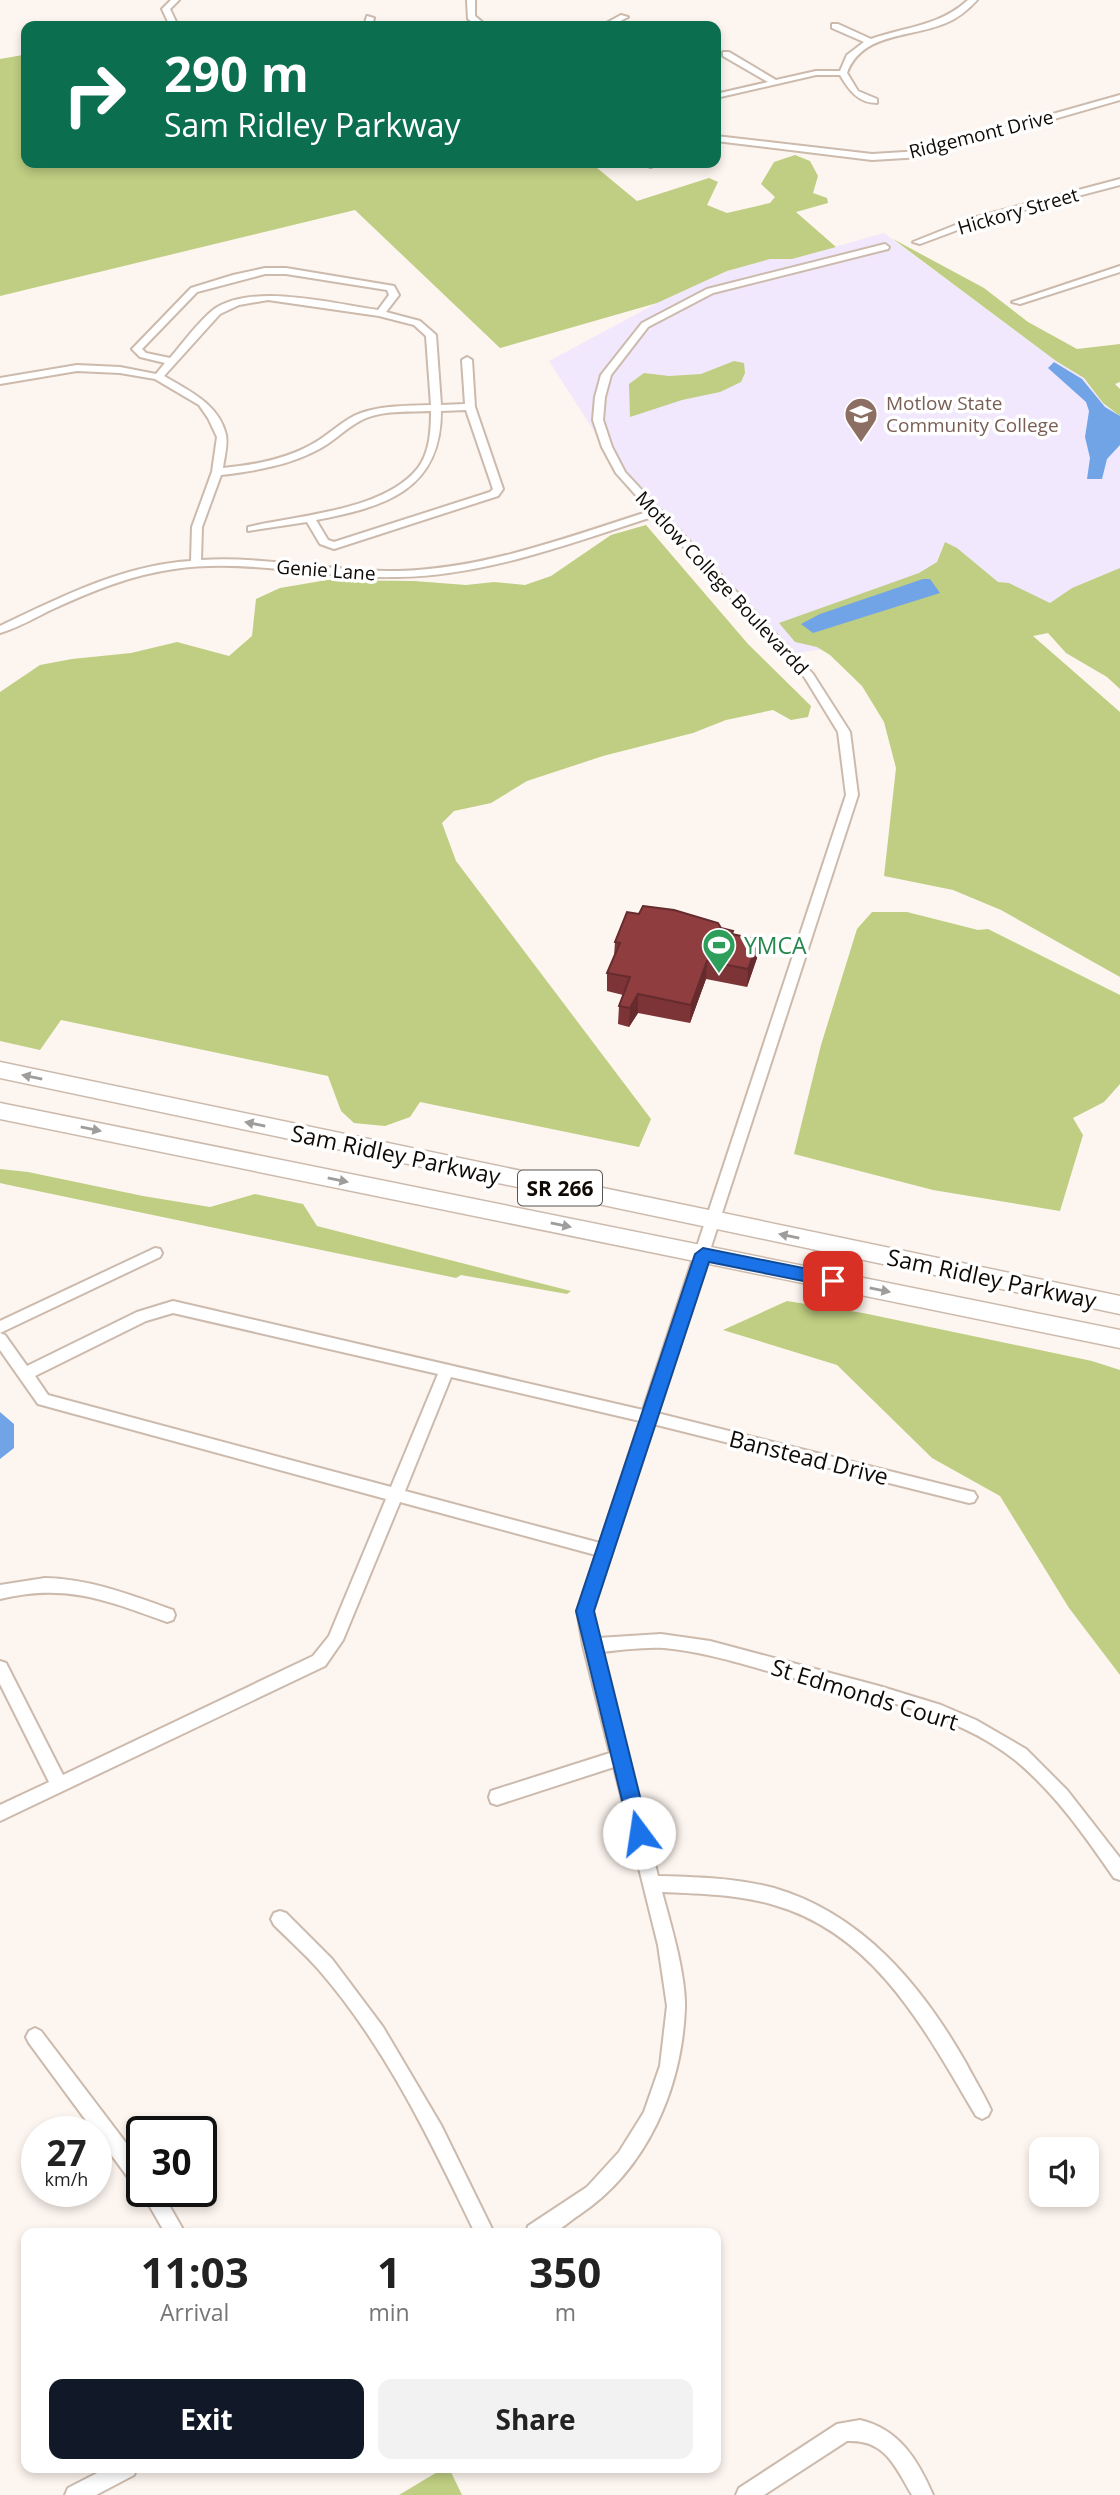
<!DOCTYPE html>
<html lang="en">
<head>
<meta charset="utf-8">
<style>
	:root { --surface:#fff; --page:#f2f2f2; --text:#222; --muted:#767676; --accent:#111827 }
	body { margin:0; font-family:"Open Sans",sans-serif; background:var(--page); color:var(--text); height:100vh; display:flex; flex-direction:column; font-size:26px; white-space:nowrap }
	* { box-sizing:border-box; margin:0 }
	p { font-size:23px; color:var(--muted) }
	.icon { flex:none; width:38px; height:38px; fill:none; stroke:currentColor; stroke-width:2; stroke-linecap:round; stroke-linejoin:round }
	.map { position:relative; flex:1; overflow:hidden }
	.side { position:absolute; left:21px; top:2228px; width:700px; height:245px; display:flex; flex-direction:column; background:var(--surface); border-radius:14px; box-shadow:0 4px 10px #0003 }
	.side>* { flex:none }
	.banner { position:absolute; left:21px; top:21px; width:700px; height:147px; border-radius:14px; box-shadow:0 4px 10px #0003; background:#0b6e4f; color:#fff; overflow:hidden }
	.buttons { position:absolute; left:1029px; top:2137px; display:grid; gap:14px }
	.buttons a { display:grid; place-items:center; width:70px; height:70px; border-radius:14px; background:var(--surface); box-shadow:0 4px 10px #0003; font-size:35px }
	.speed { position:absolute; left:21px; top:2116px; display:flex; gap:14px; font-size:35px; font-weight:700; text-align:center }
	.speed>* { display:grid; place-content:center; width:91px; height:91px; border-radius:50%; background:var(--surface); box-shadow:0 4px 10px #0003; line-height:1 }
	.speed small { font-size:18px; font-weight:400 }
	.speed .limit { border:4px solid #111; border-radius:10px; background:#fff; color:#111 }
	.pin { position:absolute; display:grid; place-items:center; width:60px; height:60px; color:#fff; margin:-30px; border-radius:14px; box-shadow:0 4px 10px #0006 }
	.me { position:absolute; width:77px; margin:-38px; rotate:346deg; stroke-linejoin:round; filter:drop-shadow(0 0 5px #0008) }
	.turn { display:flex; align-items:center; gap:24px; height:147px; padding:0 28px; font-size:32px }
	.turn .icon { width:91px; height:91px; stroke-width:2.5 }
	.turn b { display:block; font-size:49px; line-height:60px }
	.eta { display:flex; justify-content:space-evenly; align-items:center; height:119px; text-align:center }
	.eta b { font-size:42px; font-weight:700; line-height:49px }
	.cta { display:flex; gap:14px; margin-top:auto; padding:14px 28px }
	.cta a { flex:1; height:80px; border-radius:14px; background:var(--accent); color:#fff; font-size:28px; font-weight:700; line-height:80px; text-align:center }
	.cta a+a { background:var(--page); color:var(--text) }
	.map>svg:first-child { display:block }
	.education { fill:#f2e8fd }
	.green { fill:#bfce82 }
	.water { fill:#71a4e7 }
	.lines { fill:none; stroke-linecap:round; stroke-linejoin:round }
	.street-casing { stroke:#ccbaad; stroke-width:4 }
	.primary-casing { stroke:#ccbaad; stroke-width:3 }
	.street { fill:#fff; fill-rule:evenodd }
	.primary { fill:#fff; fill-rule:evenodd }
	.wall { fill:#7c3437 }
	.shaded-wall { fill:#652b2d }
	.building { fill:#903d40; stroke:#652b2d; stroke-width:2 }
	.oneway { fill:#9f9d9b }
	.route { fill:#1a73e8; stroke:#114b97; stroke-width:2 }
	.labels { text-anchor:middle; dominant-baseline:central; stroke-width:7; stroke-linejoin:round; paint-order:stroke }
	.far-street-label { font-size:19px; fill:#100a06; stroke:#fff }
	.far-education-label { font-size:19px; fill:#785e54; stroke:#fff; text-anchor:start }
	.shield { fill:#fff; stroke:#585451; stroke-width:2 }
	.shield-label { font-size:21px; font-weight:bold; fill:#100a06 }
	.leisure-label { font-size:23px; fill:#27864d; stroke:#fff; text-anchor:start }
	.street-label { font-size:23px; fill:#100a06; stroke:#fff }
</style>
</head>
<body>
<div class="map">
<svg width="1120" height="2495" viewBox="0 0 1120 2495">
	<rect width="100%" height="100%" fill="#fdf5ef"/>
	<path class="education" d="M884 233 1056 361 1084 378 1103 403 1120 416V568L1072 588 1050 603 831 648 788 654 621 473 549 361 657 303 727 271 770 259H792Z"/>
	<path class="green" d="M23 55 26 57V163H591L637 201 709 178 718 182 707 205 727 213 770 203 775 197 761 184 774 162 795 155 810 161 818 176 813 193 827 198 828 203 796 212 836 247 792 259H770L727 271 657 303 500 348 355 210 0 296V59Z
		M893 239 984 288 1028 322 1077 349 1120 344V382L1115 384 1120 389V416L1103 403 1084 378 1056 361Z
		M734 361 744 363 745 373 741 382 720 392 682 400 630 417 629 384 644 373 669 376 701 374Z
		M646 525 748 644 811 706 808 717 791 720 773 710 726 720 693 733 603 756 527 781 491 803 454 811 442 823 456 861 651 1119 639 1147 420 1102 410 1117 385 1126 354 1123 341 1111 328 1076 61 1020 40 1050 0 1041V692L40 665 72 659 131 653 177 642 229 656 252 636 256 599 280 588 327 580 414 581 466 585 494 582 525 585 551 576 611 535Z
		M945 542 957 548 998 582 1009 583 1050 603 1072 588 1120 568V689L1107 677 1066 653 1048 633 1033 636 1120 712V977L1001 910 953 890 884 876 896 768 884 722 862 686 830 655 817 647 795 642 779 623 919 573 937 562Z
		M872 912H907L978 930 988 929 1120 995V1084L1104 1102 1073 1118 1083 1135 1060 1211 933 1190 794 1154 821 1045 857 929Z
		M0 1169 28 1172 143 1196 210 1207 255 1194 303 1204 317 1226 571 1291 567 1294 461 1275 456 1278 4 1184 0 1183Z
		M787 1301 863 1313 1092 1361 1120 1370V1675L1069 1608 1000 1496 932 1458 837 1365 723 1330Z
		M444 2468H449L462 2495H399Z"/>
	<path class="water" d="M1054 362 1082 379 1105 407 1120 416V445L1107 459 1102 479H1087L1090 458 1085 437 1089 411 1086 402 1048 368Z
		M923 579H930L940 593 813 633 801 624 820 614Z
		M0 1412 14 1424V1448L0 1459Z"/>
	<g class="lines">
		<defs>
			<path id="street" d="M171 0H179L170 9 178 26H170L162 9Z
				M467 0H475V16L487 26H478L468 19Z
				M968 0H977C968 10 958 18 946 23 911 38 862 32 847 73L858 91 877 99V103C858 103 849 90 840 75H816L716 98V94L768 82 723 56V52H729L776 80 816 71H840L847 55 864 42 832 28V24H838L871 39C905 27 940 26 968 0Z
				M621 15 628 17 611 26H601Z
				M367 16 374 18 372 26H364Z
				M1120 95V100L922 157 872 160 716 141V136L872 154 921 151Z
				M648 163H657L651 167 648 166Z
				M1120 179V185L979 222 920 244 913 242 973 218Z
				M885 244 889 247 888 249 713 293 648 327 611 375 605 397 603 420 612 447 625 472 813 674 850 732 858 795 657 1413 969 1491 974 1492 977 1497 974 1502 969 1503 653 1424 593 1611 598 1638 661 1634 710 1641 879 1686 941 1705 976 1720 1026 1749 1067 1790 1120 1858V1880L1114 1878C1085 1836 1055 1793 1015 1760 954 1711 867 1697 793 1678 751 1667 708 1652 664 1648 643 1647 622 1650 601 1652L658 1876C697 1877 737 1878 774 1888 863 1914 922 1986 966 2063 974 2079 984 2094 991 2110L988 2116 982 2119 976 2116C926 2032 876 1934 774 1905 738 1894 700 1894 662 1892 671 1925 686 1975 685 2008 682 2088 647 2170 579 2215 571 2220 561 2230 552 2233 545 2235 533 2233 526 2233L528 2226 587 2187 619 2152 644 2112 660 2066 667 2006 658 1945 614 1767 497 1805 491 1803 489 1797 491 1791 497 1789 610 1753 583 1645 577 1611 596 1555 400 1502 343 1640 325 1666 0 1821V1805L49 1782 0 1684V1661L6 1663 63 1775 313 1656 329 1636 386 1499 38 1404 0 1350V1333L5 1335 27 1366 137 1312 173 1301 643 1410 846 795 838 732 805 678 655 516C571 543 486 576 397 577 323 579 248 558 174 569 131 575 92 591 53 609 36 617 18 628 0 633V626C61 597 123 565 191 561L192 527 212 472 217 437 208 418 199 405 155 379 120 373 77 371 0 384V378L77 365 120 367 156 374 165 363 140 357 132 349 134 347 191 288 233 275 265 268H286L394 286 399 295 386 312 420 321 436 335 441 405 465 404 462 360 467 357 472 360 475 407 503 489 498 496 334 549 320 544 307 522 248 531V527C298 515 384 511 418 468 430 452 431 430 431 411 411 412 386 410 366 418 349 425 337 439 321 448 291 465 255 471 221 475L202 527 201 560C267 556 332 572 398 571 485 569 568 537 650 511L616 473 602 447 593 420 595 397 601 375 642 323 707 289ZM265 274H286L387 290 389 295 378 310C334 304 251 282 213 310 197 323 183 343 170 358L146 353 142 349 197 292ZM268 300 379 316 414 325 426 336 431 405C409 406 383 405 361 413 344 419 331 433 316 442 288 459 255 465 223 468 224 459 228 445 226 435 219 404 189 391 164 376L220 314 239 305ZM466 410 493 489 490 492 334 542 328 540 316 520C384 507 441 491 441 411ZM173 1313 438 1374 391 1487 48 1395 35 1376 146 1321ZM451 1377 640 1421 600 1543 405 1491Z
				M1120 266V272L1020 304 1012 302Z
				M155 1248 160 1249 162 1253 160 1257 0 1333V1321Z
				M45 1578C90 1579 131 1595 173 1610L175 1615 173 1620 167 1622C106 1600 66 1583 0 1599V1585Z
				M280 1911 286 1913 332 1959 383 2027 441 2125 494 2233H475C431 2142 386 2047 319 1970 305 1954 289 1940 274 1925L271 1919 274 1913Z
				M35 2028 41 2031 142 2164V2191H161L185 2233H165L141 2191V2189L135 2187 29 2043 26 2037 29 2031Z
				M860 2420C899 2429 918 2460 933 2495H912C895 2466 885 2439 847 2441L764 2495H736L739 2488 837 2424Z
				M107 2468H137L134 2475 96 2495H65L68 2488Z"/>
			<path id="primary" d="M0 1062 1120 1296V1314L0 1078Z
				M0 1103 1120 1330V1348L0 1119Z"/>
		</defs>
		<use href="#street" class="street-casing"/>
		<use href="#primary" class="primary-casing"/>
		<use href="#street" class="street"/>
		<use href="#primary" class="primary"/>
	</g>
	<path class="wall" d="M721 928 733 935 759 940 757 958 747 987 706 979 690 1023 638 1013 629 1027 618 1024 619 1006 623 995 607 991V973L614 956 615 942Z"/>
	<path class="shaded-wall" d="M759 940 757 958 747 987 748 969Z
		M707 961 706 979 690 1023 691 1005Z
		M638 994V1013L629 1027 630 1008Z"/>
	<path class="building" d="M643 906 674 910 718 923 721 928 733 931 732 934 759 940 748 969 707 961 691 1005 638 994 630 1008 619 1006 630 977 607 973 620 943 615 942 627 912 639 914Z"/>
	<defs><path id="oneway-solid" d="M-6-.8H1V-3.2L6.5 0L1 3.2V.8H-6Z" transform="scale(1.75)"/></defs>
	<g class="oneway">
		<use href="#oneway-solid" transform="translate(32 1077) rotate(-168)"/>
		<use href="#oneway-solid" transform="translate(255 1124) rotate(-168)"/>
		<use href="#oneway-solid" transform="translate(91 1129) rotate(12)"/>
		<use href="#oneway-solid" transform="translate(338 1180) rotate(12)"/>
		<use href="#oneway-solid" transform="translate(561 1225) rotate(12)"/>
		<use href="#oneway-solid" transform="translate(789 1236) rotate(-168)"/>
		<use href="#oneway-solid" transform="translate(880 1290) rotate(11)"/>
	</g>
	<path class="route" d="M703 1248 833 1274 841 1281 833 1287 709 1262 594 1611 649 1833 646 1840 639 1842 632 1840 630 1833 576 1611 695 1254Z"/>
	<defs>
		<symbol id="university-pin" viewBox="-11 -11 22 30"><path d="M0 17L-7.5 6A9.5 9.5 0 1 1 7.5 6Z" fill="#8d6e63" stroke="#fff"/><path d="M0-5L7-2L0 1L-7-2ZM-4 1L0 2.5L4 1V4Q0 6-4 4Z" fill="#fff"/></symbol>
		<symbol id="stadium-pin" viewBox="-11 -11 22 30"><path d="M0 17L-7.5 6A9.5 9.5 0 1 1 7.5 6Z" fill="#2e9e5b" stroke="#fff"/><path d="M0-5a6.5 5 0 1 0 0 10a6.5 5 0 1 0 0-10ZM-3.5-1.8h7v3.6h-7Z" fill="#fff"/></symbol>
	</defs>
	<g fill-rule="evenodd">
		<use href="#university-pin" x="842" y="395" width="38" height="52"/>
		<use href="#stadium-pin" x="700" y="926" width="38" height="52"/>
	</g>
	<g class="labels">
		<g class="far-street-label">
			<text transform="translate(981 134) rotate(-14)">Ridgemont Drive</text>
			<text transform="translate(1018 211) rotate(-16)">Hickory Street</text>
			<text transform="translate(326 570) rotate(4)">Genie Lane</text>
			<text transform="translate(722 583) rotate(47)">Motlow College Boulevardd</text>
		</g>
		<g class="far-education-label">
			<text x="886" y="403">Motlow State<tspan x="886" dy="22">Community College</tspan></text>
		</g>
		<rect class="shield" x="518" y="1170.5" width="84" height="35" rx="5"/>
		<g class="shield-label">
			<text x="560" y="1188">SR 266</text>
		</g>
		<g class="leisure-label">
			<text x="744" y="945">YMCA</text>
		</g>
		<g class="street-label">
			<text transform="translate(396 1154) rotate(12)">Sam Ridley Parkway</text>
			<text transform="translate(992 1278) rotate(12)">Sam Ridley Parkway</text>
			<text transform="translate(809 1457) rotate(14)">Banstead Drive</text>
			<text transform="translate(865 1694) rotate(17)">St Edmonds Court</text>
		</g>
	</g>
</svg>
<div class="buttons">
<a><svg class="icon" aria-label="sound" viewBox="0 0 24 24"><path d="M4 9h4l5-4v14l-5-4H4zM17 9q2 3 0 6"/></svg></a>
</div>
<div class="speed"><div>27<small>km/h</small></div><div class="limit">30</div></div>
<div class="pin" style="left:833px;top:1281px;background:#d93025"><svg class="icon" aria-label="arrive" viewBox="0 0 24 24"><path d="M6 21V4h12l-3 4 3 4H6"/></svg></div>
<svg class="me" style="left:639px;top:1833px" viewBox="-20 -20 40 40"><circle r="19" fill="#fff"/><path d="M0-13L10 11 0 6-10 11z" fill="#1a73e8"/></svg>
<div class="banner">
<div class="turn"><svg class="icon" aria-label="right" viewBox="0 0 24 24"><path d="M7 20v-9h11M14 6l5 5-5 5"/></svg><div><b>290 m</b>Sam Ridley Parkway</div></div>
</div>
<section class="side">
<div class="eta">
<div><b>11:03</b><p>Arrival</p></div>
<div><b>1</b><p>min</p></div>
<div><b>350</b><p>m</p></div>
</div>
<div class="cta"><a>Exit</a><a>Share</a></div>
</section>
</div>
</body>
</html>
